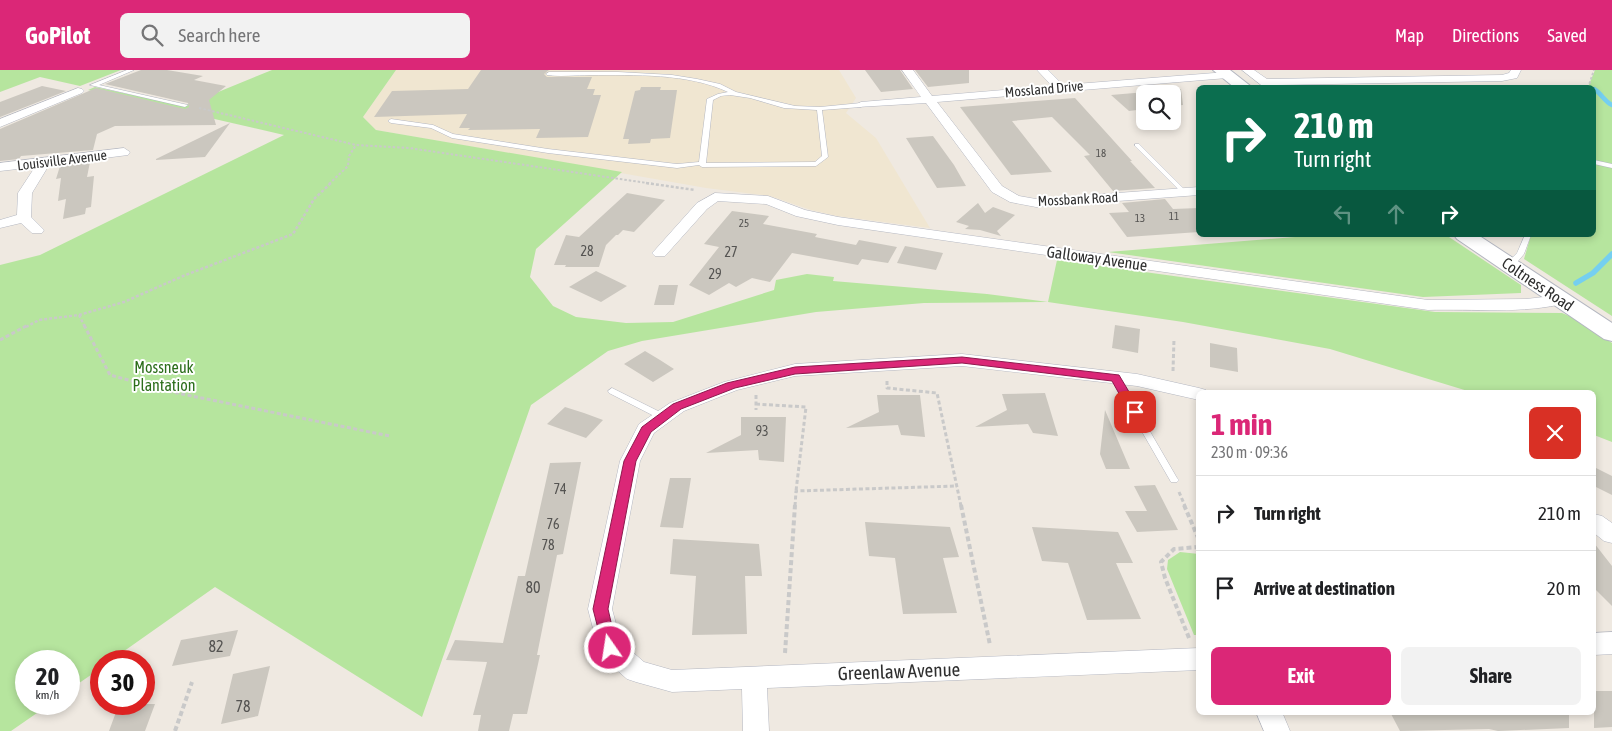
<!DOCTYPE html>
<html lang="en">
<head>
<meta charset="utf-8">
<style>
	:root { --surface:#fff; --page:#f2f2f2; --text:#202124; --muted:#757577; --line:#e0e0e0; --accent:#db2777 }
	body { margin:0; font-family:"Asap Condensed",sans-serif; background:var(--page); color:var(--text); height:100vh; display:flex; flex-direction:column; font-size:19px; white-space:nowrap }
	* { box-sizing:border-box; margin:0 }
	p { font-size:16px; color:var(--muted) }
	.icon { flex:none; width:28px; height:28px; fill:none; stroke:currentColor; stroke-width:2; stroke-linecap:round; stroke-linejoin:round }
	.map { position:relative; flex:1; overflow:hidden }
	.sheet { position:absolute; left:1196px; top:320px; width:400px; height:325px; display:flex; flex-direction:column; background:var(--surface); border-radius:8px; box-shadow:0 2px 8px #0003 }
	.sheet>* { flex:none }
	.top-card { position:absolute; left:1196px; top:15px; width:400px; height:152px; border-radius:8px; box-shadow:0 2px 8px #0003; background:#0b6e4f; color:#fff; overflow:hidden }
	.buttons { position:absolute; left:1136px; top:15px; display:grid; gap:10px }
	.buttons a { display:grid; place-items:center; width:45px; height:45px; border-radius:8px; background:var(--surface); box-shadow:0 2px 8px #0003; font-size:25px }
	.speed { position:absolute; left:15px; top:580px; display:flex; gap:10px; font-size:25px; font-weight:700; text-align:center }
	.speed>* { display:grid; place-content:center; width:65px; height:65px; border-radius:50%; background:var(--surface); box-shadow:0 2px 8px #0003; line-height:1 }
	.speed small { font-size:12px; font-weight:400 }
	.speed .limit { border:8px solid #d22; background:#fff; color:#111 }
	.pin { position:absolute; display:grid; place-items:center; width:42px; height:42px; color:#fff; margin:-21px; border-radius:10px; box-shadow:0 2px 8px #0006 }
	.me { position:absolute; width:55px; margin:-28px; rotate:347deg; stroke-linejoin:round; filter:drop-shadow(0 0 4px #0008) }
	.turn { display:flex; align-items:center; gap:18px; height:105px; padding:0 15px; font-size:22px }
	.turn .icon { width:65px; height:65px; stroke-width:2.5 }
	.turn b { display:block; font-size:35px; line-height:42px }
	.lanes { display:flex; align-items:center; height:48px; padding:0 15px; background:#0003; justify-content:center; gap:25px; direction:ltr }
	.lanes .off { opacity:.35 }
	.round { display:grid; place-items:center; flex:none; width:52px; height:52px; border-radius:8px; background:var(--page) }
	.head { display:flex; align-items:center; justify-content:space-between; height:85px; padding:0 15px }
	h1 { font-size:30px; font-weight:700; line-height:38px; color:var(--accent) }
	.cta { display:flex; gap:10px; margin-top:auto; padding:10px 15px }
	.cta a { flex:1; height:58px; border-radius:8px; background:var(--accent); color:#fff; font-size:20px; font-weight:700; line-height:58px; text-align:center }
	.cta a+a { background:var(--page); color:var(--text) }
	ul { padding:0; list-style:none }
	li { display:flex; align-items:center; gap:15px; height:75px; padding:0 15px; border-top:1px solid var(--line) }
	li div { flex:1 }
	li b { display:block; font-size:19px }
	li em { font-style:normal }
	header { display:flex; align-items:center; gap:30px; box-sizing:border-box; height:70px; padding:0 25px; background:var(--accent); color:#fff }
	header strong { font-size:24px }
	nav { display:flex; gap:28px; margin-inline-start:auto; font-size:18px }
	.search { width:350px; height:45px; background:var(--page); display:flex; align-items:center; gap:12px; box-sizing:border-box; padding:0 18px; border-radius:8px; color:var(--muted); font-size:19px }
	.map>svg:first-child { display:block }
	.education { fill:#f0e6d1 }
	.green { fill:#b6e59e }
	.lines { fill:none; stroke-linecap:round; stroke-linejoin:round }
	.stream-far1 { stroke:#75cff0; stroke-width:4.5 }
	.stream { stroke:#75cff0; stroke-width:5.5 }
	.building { fill:#cbc7bf }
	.lane-casing { stroke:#b4b7c1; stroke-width:1 }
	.street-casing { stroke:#b4b7c1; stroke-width:1 }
	.secondary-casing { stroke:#b4b7c1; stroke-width:2 }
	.path-far3 { stroke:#c9c9c9; stroke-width:2; stroke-dasharray:2.5 2; stroke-linecap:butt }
	.path-far2 { stroke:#c9c9c9; stroke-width:2.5; stroke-dasharray:3 2; stroke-linecap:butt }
	.path-far1 { stroke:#c9c9c9; stroke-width:3; stroke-dasharray:4 2.5; stroke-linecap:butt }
	.path { stroke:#c9c9c9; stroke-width:4; stroke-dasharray:5 3; stroke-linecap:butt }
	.lane { fill:#fff; fill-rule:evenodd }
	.street { fill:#fff; fill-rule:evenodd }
	.secondary { fill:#fff; fill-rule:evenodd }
	.route { fill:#db2777; stroke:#8e194d }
	.labels { text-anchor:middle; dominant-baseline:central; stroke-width:4; stroke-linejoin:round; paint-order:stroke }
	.far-number-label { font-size:11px; fill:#555452 }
	.far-street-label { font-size:14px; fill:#2e2e2e; stroke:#fff }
	.number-label { font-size:14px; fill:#555452 }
	.street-label { font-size:16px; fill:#2e2e2e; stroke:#fff }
	.park-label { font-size:16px; fill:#2c6e1b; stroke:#fff }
	.near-number-label { font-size:16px; fill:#555452 }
	.near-street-label { font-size:19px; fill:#2e2e2e; stroke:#fff }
</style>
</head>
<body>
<header>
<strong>GoPilot</strong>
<div class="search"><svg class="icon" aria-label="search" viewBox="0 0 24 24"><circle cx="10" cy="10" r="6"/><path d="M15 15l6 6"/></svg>Search here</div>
<nav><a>Map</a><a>Directions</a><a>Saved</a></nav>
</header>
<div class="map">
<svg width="1612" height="661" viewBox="0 0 1612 661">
	<rect width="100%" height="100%" fill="#efe9e1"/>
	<path class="education" d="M396 0H839L856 28 846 43 876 68 930 158 837 146 811 140 770 126 706 118 376 60 363 47Z"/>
	<path class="green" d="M0 0H121L80 16 40 7 0 22Z
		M272 0H396L363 47 376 60 622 102 536 179 530 207 553 236 576 247 626 253 673 252 774 220 776 210 807 204 834 207 833 211 987 224 1048 232 1057 190 1435 242 1562 243 1579 250 1612 273V372L1594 365V322H1471L1330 279 1183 252 1048 232 924 233 816 242 642 271 608 281 531 335 422 647 215 517 110 591H101V598L69 620V591H26V634H50L11 661H0V195L40 185 284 65 88 20 95 17 184 36Z
		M1595 0H1612V246L1524 189 1531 165H1594V18L1588 17Z
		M1320 165H1446L1521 215V223L1423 227 1108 182Z
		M1180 482 1199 484V565H1194L1167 499 1168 490Z"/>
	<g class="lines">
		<path class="stream-far1" d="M1594 19C1602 24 1604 31 1612 35"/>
		<path class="stream" d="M1576 213 1593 203 1612 184"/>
	</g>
	<path class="building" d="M141 0H167L203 6 194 10 226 16 209 30 216 55 115 56 97 64 93 80 21 86 19 89 0 91V59L96 18 185 39 189 37 188 33 105 14Z
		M481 0H595H549L544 4 547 7H592L587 19H595L593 25H601L588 67 536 68 540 59 468 60 470 58H459L467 44 374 47 392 21 468 19Z
		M865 0H900L913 19 881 22Z
		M915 0H969V13L928 17Z
		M42 16 66 21 0 47V32Z
		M641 17H661L660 20H677L670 68 651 69 650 73 628 74 629 69H623L635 21 640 20Z
		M1181 19 1183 35 1172 36V24H1145V39L1129 41 1111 25Z
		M1075 28 1132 91H1130L1155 118 1113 121 1084 86 1090 85 1052 47 1012 51 1052 102 1011 105 960 37Z
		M230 53 205 87 156 90V89Z
		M933 66 954 95 966 116 937 118 906 68Z
		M90 92 87 107 94 106 91 137 86 138 85 144 63 149 66 129 58 131 61 108 56 109 60 96Z
		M627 123 665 130 634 162 623 160 618 165H616L606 175 599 197H565L566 195H554L566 165 579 167Z
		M1165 129 1173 139 1199 138V162L1127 167 1109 143 1129 142 1122 133Z
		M978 133 985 143 993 137 1015 145 997 161 1001 166 980 160 965 159 969 156 956 152Z
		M732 141 769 146 763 154 817 164 815 167 856 175 859 170 897 177 888 193 862 189 858 195 792 183 770 212 752 208 736 217 729 213 709 225 689 215 719 177 704 174Z
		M905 176 943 183 936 200 897 193Z
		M596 201 627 216 601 232 569 217Z
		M659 215H678L674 235H654Z
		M1115 255 1140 259 1138 283 1112 278Z
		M1210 273 1237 278 1238 302 1210 297Z
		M645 281 660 290 674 299 653 312 624 294Z
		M1045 323 1058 366 1033 363 1028 354 975 357 1007 340 1002 324Z
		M877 325H920L925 367 901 365 898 355 846 358 879 342Z
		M565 337 584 343 603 350 586 368 547 354Z
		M1105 340 1130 399H1106L1100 384Z
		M741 347H786L784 392 759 390 758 380 706 383 741 365Z
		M581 392 563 484 557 485 537 585H540L527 644H513L509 661H478L481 645H473L487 592 446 590 455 570 503 573 518 506H525L550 393Z
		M1594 397 1612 406V425L1594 416Z
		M670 408H691L683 458 660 457Z
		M1155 415 1178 460 1137 462 1125 441H1147L1134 416Z
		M865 452 950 457 959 487 943 488 957 543 903 544 895 488 869 486Z
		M1032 457 1118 462 1133 493H1116L1141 549 1087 550 1068 493 1042 491Z
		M673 469 759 474 762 506H745L747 564 692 565 696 506 670 504Z
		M1594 473 1612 496V536L1594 518Z
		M238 560 230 586 172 596 181 570Z
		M270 596 258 646 221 654 233 604Z
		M1594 621H1612V657L1594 658Z
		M119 634H155L145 661H109Z
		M1390 642H1569V658L1498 661 1489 659 1400 661Z"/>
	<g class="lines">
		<defs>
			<path id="lane" d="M127 0H134L99 15 188 35 185 37 90 15Z
				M549 2H618L672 5 697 9 720 14 736 22 795 36 820 37 861 33 864 35 861 37 822 40 828 87 816 96 702 97 699 95 677 98 548 83 452 68 431 58 391 53 388 51 391 49 433 55 453 64 548 79 677 94 699 92 707 29 718 24 728 22C688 3 634 5 590 5 576 5 561 7 547 5L546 4ZM730 25 750 28 784 38 817 40 822 86 815 92 706 93 713 30 721 26Z
				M1135 74H1139L1187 122V124H1183L1135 76Z
				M1594 90 1612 94V98L1594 94Z
				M1525 165H1531L1524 184 1513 197H1507V193L1517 183Z
				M1115 305 1119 308 1177 408 1179 410 1177 412H1171L1111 308Z
				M612 318 666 345 667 347 663 350 660 349 609 323 608 321Z"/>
			<path id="street" d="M902 0H913L932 26 1052 16 1037 0H1048L1063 15 1227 2 1232 5 1227 8 937 32 1002 116 1019 126 1036 129 1199 117V125L1036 137 1010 132 992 122 926 33 857 37 855 35 861 32 921 27Z
				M1242 0H1254L1267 9 1502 5 1509 3 1511 0H1521L1517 8 1502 11 1276 15 1278 18H1265Z
				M78 18 82 19 84 21 82 23 0 57V49Z
				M124 78 130 82 128 85 49 95 32 123 31 147 44 160 42 163H32L21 153 0 158V150L17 145 18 123 35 97 0 101V93Z
				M715 123 768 126 805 140 838 147 1428 230 1526 229 1561 225 1567 227 1569 230 1567 233C1523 244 1473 239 1428 240L838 155 796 146 766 134 718 131 707 139 665 186H655L652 183 655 180 697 133Z
				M962 284 1137 304 1199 318 1206 320 1207 322H1199V330L1137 316 962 296 795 306 737 320 684 341 654 363 640 391 612 539 621 572 644 592 672 600 1199 578V600L767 618 769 661H743L742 619 672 622 636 612 627 609 601 586 598 578 588 539 620 391 639 354 670 333 724 312 795 294Z
				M1594 444 1602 446 1612 453V473L1604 471 1594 463Z
				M1612 562V584L1594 585V563Z
				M1256 642H1282L1290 661H1264Z"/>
			<path id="secondary" d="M1213 0H1230L1253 18H1235Z
				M1454 165H1478L1612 253V271L1604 269 1457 169Z"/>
		</defs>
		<use href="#lane" class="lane-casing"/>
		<use href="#street" class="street-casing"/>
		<use href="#secondary" class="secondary-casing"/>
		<path class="path-far3" d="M1588 18 1594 0
			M199 38 356 75 409 78 654 114
			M329 114 348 96 349 86 356 75"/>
		<path class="path-far2" d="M646 113 695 120
			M79 245 85 257
			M26 257 39 250 79 245 124 232 183 206 293 164 314 129 331 113"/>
		<path class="path-far1" d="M84 255 110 305 172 322 390 366
			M0 270 28 255
			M1173 301 1174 269
			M887 311V318L937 323 961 436
			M756 325V340
			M756 334 806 337 796 421
			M1179 422 1185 436
			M795 436 796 421 957 416"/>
		<path class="path" d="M961 435 990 575
			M1184 435 1199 470
			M1189 568 1165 508 1161 492 1174 479 1199 477
			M785 583 795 435
			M175 661 192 612"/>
		<use href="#lane" class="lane"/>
		<use href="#street" class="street"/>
		<use href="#secondary" class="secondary"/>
	</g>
	<path class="route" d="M962 287 1119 305 1141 342 1139 345H1131L1112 311 962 293 795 304 735 318 681 339 651 362 636 391 608 539 617 578 615 582 610 584 604 582 593 539 624 391 642 357 673 334 727 313 795 297Z"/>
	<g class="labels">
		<g class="far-number-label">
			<text x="1101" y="83">18</text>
			<text x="1174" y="146">11</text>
			<text x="1140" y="148">13</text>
			<text x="744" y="153">25</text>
		</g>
		<g class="far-street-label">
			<text transform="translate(1044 19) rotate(-5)">Mossland Drive</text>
			<text transform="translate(62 90) rotate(-7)">Louisville Avenue</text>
			<text transform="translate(1078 129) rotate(-3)">Mossbank Road</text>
		</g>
		<g class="number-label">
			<text x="587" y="181">28</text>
			<text x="731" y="182">27</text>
			<text x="715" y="204">29</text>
			<text x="762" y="361">93</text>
			<text x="560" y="419">74</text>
			<text x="553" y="454">76</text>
			<text x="548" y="475">78</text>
		</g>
		<g class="street-label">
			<text transform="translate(1097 188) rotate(8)">Galloway Avenue</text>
			<text transform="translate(1538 214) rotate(34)">Coltness Road</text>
		</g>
		<g class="park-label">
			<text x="164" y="297">Mossneuk<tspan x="164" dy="18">Plantation</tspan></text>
		</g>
		<g class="near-number-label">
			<text x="533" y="517">80</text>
			<text x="216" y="576">82</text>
			<text x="243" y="636">78</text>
		</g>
		<g class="near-street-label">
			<text transform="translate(899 601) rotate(-2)">Greenlaw Avenue</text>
		</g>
	</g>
</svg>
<div class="buttons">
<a><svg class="icon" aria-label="search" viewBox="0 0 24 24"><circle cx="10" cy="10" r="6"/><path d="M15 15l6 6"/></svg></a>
</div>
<div class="speed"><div>20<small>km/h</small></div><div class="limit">30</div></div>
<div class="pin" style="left:1135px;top:342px;background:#d93025"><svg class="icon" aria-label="arrive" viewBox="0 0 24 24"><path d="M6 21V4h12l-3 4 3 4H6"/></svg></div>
<svg class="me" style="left:610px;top:578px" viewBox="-20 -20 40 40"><circle r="17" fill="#db2777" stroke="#fff" stroke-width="3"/><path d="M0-11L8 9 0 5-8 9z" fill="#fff"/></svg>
<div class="top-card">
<div class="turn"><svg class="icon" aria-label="right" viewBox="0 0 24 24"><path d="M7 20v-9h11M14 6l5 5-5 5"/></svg><div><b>210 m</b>Turn right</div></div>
<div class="lanes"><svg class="icon off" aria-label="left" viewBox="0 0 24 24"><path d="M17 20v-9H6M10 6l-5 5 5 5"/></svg><svg class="icon off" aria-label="ahead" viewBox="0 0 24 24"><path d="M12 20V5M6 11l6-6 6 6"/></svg><svg class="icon" aria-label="right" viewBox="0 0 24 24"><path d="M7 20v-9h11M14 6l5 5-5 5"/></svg></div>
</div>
<section class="sheet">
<div class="head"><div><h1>1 min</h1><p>230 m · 09:36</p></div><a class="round" style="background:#d93025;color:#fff"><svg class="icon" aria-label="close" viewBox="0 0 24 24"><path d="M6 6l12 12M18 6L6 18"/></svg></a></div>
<ul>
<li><svg class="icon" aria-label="right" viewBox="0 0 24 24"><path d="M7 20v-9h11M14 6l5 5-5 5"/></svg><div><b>Turn right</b></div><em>210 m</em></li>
<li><svg class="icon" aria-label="arrive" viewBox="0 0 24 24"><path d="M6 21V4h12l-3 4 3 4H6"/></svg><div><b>Arrive at destination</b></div><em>20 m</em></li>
</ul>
<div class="cta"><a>Exit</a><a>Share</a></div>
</section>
</div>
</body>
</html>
